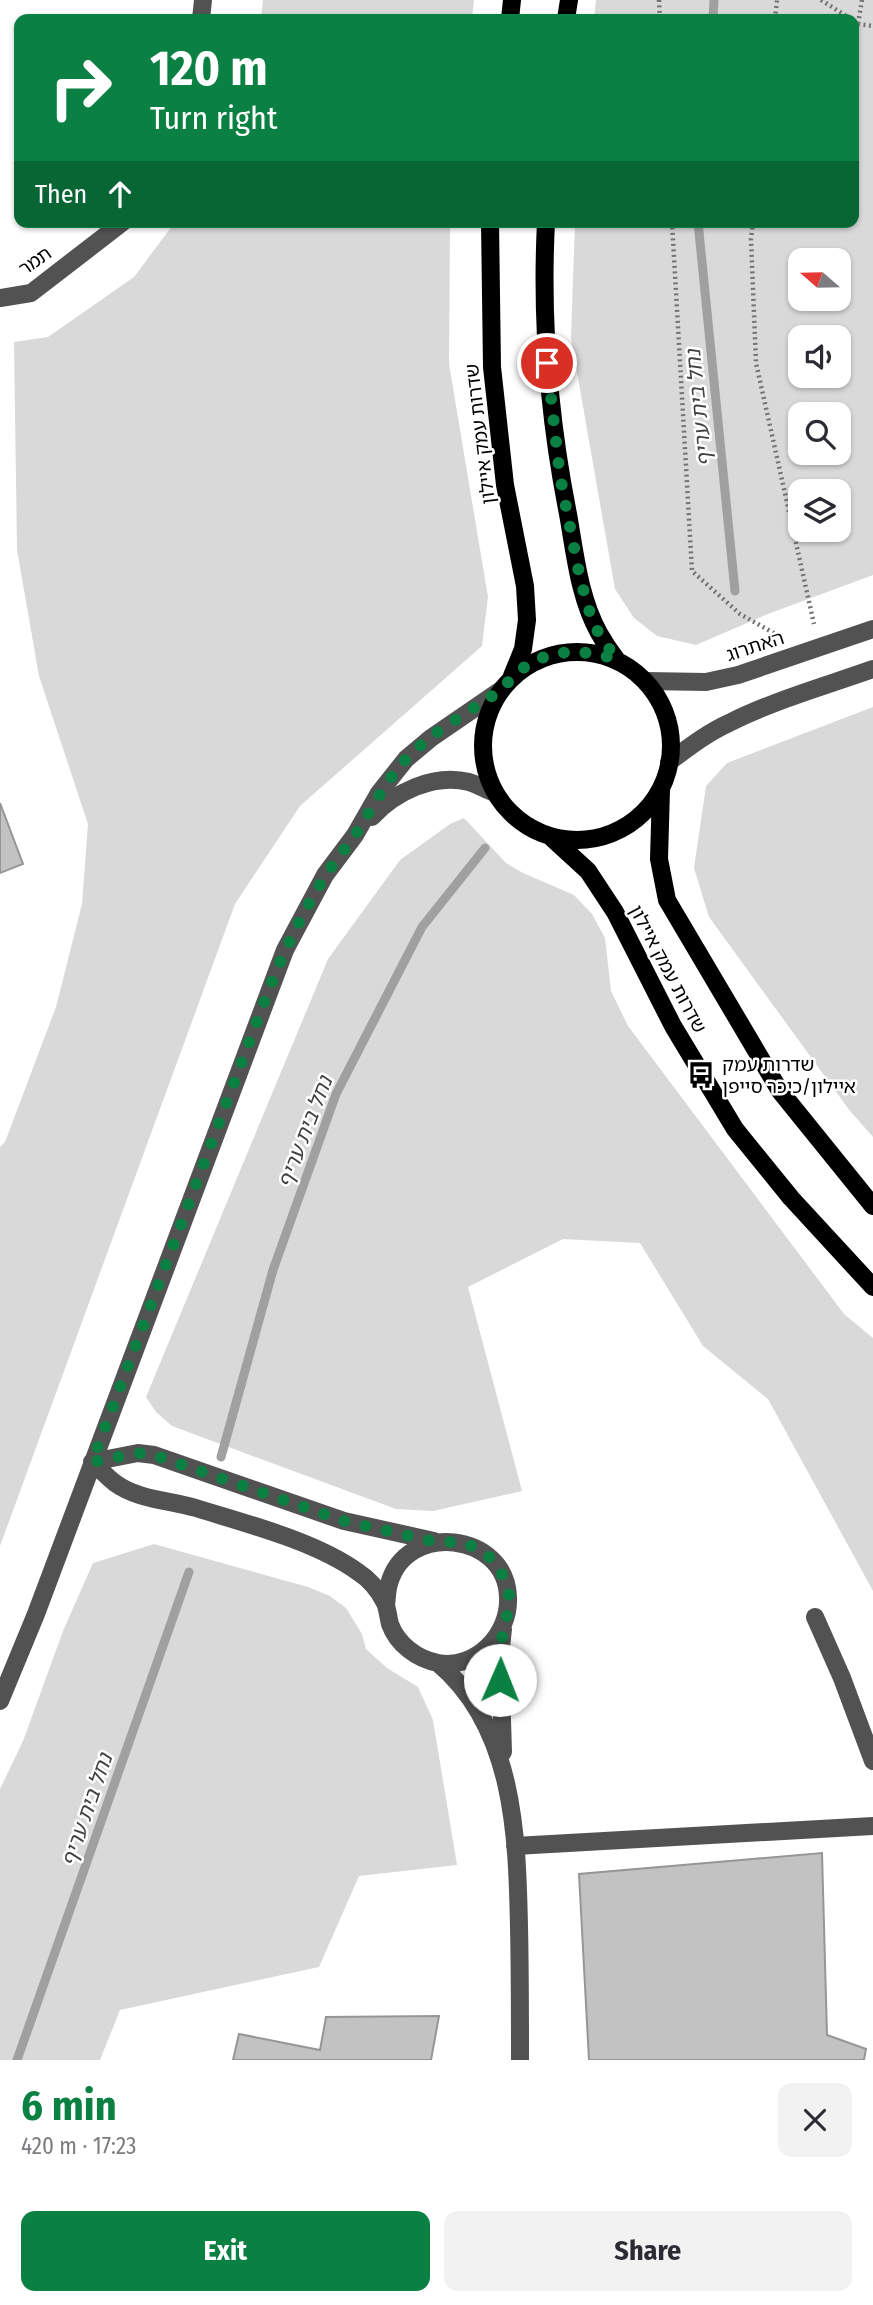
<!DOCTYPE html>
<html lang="en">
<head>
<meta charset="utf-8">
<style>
	:root { --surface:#fff; --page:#f2f2f3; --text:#2b2b33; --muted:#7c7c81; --accent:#0b8043 }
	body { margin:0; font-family:"Fira Sans Condensed","Noto Sans Hebrew",sans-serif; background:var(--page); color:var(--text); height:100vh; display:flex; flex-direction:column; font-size:26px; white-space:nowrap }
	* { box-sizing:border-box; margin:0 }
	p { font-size:23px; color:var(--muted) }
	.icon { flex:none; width:38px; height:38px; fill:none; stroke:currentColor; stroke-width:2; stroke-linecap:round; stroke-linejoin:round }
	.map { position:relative; height:2060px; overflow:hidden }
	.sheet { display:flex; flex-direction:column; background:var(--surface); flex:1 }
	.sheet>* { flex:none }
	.hud { position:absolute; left:14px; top:14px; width:845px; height:214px; border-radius:14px; box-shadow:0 2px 5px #0004; background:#0b8043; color:#fff; overflow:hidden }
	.needle { width:46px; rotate:290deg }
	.tools { position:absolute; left:788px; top:248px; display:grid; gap:14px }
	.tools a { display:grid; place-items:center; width:63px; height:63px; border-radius:14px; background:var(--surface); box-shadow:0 2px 5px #0004; font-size:35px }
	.pin { position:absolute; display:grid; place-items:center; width:60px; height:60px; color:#fff; margin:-30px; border:4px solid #fff; border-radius:50%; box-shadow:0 2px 7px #0007 }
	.me { position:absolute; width:77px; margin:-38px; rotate:1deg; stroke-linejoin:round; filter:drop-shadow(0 0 5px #0008) }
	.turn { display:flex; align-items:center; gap:24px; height:147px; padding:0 21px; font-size:32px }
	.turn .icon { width:91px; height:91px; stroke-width:2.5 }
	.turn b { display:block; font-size:49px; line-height:60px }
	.then { display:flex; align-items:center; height:66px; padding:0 21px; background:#0003; gap:14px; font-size:26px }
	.round { display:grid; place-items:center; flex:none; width:74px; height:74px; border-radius:14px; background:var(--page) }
	.headline { display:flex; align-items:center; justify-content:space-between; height:119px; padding:0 21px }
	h1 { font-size:42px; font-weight:700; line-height:52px; color:var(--accent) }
	.button { display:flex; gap:14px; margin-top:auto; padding:14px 21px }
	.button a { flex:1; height:80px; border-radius:14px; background:var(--accent); color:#fff; font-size:28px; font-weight:700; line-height:80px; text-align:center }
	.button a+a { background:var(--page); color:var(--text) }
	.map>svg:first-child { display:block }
	.green { fill:#d9d9d9; fill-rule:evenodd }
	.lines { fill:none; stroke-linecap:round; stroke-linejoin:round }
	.stream { stroke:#a0a0a0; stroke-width:9 }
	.building { fill:#c2c2c2; stroke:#969696; stroke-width:2 }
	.path { stroke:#747474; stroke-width:4.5; stroke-dasharray:2 3.5; stroke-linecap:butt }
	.minor { stroke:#525252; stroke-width:18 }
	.major { stroke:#000; stroke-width:18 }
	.route { stroke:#0b8043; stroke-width:12; stroke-dasharray:0 21.6 }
	.labels { text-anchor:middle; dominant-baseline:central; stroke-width:5; stroke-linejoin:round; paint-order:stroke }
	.street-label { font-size:19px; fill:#000; stroke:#fff }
	.poi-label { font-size:19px; fill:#000; stroke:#fff; text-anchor:start }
	.water-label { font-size:21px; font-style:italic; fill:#414141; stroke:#fff }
</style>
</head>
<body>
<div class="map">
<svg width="873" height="2060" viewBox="0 0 873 2060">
	<rect width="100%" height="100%" fill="#fff"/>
	<path class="green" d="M263 0H474L472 19H261Z
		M596 0H873V575L768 614 696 645 657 636 634 618 615 589 571 338 575 222H854V19H594ZM800 261H838V299H800ZM800 338H838V376H800ZM800 415H838V453H800ZM800 492H838V530H800Z
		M175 222H450L449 364 488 597 482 646 300 806 235 904 0 1546V1147L5 1142 56 1007 82 904 88 824 39 676 17 550 14 342 48 337 134 277Z
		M873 707V1137L850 1111 709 917 694 868 706 786 727 763Z
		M464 818 506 863 523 873 574 895 592 914 605 938 611 991 628 1026 844 1314 873 1338V1591L768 1399 703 1346 640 1243 563 1239 468 1287 522 1491 433 1511 396 1509 172 1426 156 1412 146 1397 328 959 400 860 450 824Z
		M154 1544 308 1587 330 1596 346 1608 362 1634 366 1649 387 1668 418 1687 433 1720 457 1865 359 1876 319 1967 120 2010 100 2060H0V1789L23 1741 63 1631 93 1563Z"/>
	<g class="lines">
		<path class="stream" d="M713 19 714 0
			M698 222 735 591
			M221 1457 273 1270 336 1094 422 927 485 848
			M17 2060 189 1572"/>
	</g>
	<path class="building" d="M0 803 23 864 0 873Z
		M822 1853 827 2035 866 2049 864 2060H589L579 1874Z
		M439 2016 431 2060H233L239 2034 320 2050 326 2017Z"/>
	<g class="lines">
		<path class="path" d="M659 0 660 19
			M821 0 851 19
			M775 19 777 0
			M854 21 858 24 862 0
			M858 24 873 26
			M672 222 692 571 740 614 779 636
			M753 222 751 239 756 363 814 624"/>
		<path class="minor" d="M201 19 203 0
			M0 298 31 293 123 222
			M646 681 706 682 738 675 873 629
			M669 762C688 748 707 733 729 723 775 700 825 686 873 669
			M372 817C395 792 434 773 469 782 477 784 486 790 495 793
			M92 1462C100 1469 107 1477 115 1483 138 1500 170 1500 196 1508 247 1524 315 1541 358 1572 369 1579 379 1591 385 1603 388 1610 388 1617 390 1624 397 1644 417 1659 438 1663 476 1670 510 1634 508 1597 506 1532 406 1521 389 1584 387 1590 387 1598 386 1605
			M92 1462 138 1453 154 1455 344 1521 434 1541
			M815 1617 842 1678 873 1761
			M503 1629 500 1656 503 1752
			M438 1663C514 1727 517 1834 519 1926 520 1971 520 2015 520 2060
			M0 1701 36 1614 285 950 325 875 355 835 379 793 406 759 431 738 501 690
			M515 1846 873 1826"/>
		<path class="major" d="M510 19 512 0
			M566 19 569 0
			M490 222 492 367 505 485 525 586 527 620 523 649 512 676
			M546 222C541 320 549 418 568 514 575 553 579 597 599 633 604 642 610 651 616 659
			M483 746a94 94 0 1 1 188 0a94 94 0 1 1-188 0Z
			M661 790 659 859 667 900 780 1091 873 1206
			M552 838 588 871 615 912 673 1026 735 1129 791 1198 873 1287"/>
	</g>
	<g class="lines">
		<path class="route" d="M500 1680V1656L503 1629 508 1612 509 1593 503 1576 493 1560 479 1549 462 1542H437L344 1521 154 1455 138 1453 92 1462 271 984C286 947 303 912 324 878 333 863 345 850 355 835 372 809 385 782 406 759 430 734 463 715 492 696 505 687 515 673 529 664 556 648 587 650 616 659L598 632 589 610 580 578 560 476 547 363"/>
	</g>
	<defs>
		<symbol id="bus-bare" viewBox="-9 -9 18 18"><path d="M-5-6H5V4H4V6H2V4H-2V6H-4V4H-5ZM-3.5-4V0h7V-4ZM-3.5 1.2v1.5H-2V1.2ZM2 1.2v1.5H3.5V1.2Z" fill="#000" stroke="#fff" stroke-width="2.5" paint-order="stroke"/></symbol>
	</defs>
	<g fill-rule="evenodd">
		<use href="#bus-bare" x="682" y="1056" width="38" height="38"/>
	</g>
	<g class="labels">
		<g class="street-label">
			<text transform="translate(35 261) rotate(-35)">תמר</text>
			<text transform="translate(480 434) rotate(-97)">שדרות עמק איילון</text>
			<text transform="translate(755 646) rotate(-18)">האתרוג</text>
			<text transform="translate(668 969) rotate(62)">שדרות עמק איילון</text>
		</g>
		<g class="poi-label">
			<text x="722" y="1064">שדרות עמק<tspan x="722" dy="22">איילון/כיכר סייפן</tspan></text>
		</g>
		<g class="water-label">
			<text transform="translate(699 408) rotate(-96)">נחל בית עריף</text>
			<text transform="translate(305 1132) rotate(-69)">נחל בית עריף</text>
			<text transform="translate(87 1810) rotate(-71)">נחל בית עריף</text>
		</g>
	</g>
</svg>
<div class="tools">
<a><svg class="needle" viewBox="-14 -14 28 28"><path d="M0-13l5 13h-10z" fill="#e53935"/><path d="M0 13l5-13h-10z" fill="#7c7c81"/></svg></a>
<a><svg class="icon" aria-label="sound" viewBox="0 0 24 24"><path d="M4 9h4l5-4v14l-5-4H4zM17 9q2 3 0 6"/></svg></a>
<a><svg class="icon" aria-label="search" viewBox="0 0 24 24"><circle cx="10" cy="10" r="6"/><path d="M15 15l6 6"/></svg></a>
<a><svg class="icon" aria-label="layers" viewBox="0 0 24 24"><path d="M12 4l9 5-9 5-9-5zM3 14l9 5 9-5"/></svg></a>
</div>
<div class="pin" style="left:547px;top:363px;background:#d93025"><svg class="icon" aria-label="arrive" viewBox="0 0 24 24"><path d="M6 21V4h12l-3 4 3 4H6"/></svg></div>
<svg class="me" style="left:500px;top:1680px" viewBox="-20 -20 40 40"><circle r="19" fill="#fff"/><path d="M0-13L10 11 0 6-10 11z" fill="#0b8043"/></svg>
<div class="hud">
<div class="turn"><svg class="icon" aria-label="right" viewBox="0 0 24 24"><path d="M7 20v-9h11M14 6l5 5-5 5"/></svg><div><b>120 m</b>Turn right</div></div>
<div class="then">Then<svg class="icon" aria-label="ahead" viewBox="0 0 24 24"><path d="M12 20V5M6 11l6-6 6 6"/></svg></div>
</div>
</div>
<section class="sheet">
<div class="headline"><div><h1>6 min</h1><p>420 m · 17:23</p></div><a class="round"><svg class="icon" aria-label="close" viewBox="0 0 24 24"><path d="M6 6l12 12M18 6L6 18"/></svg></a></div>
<div class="button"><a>Exit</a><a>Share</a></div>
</section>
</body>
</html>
